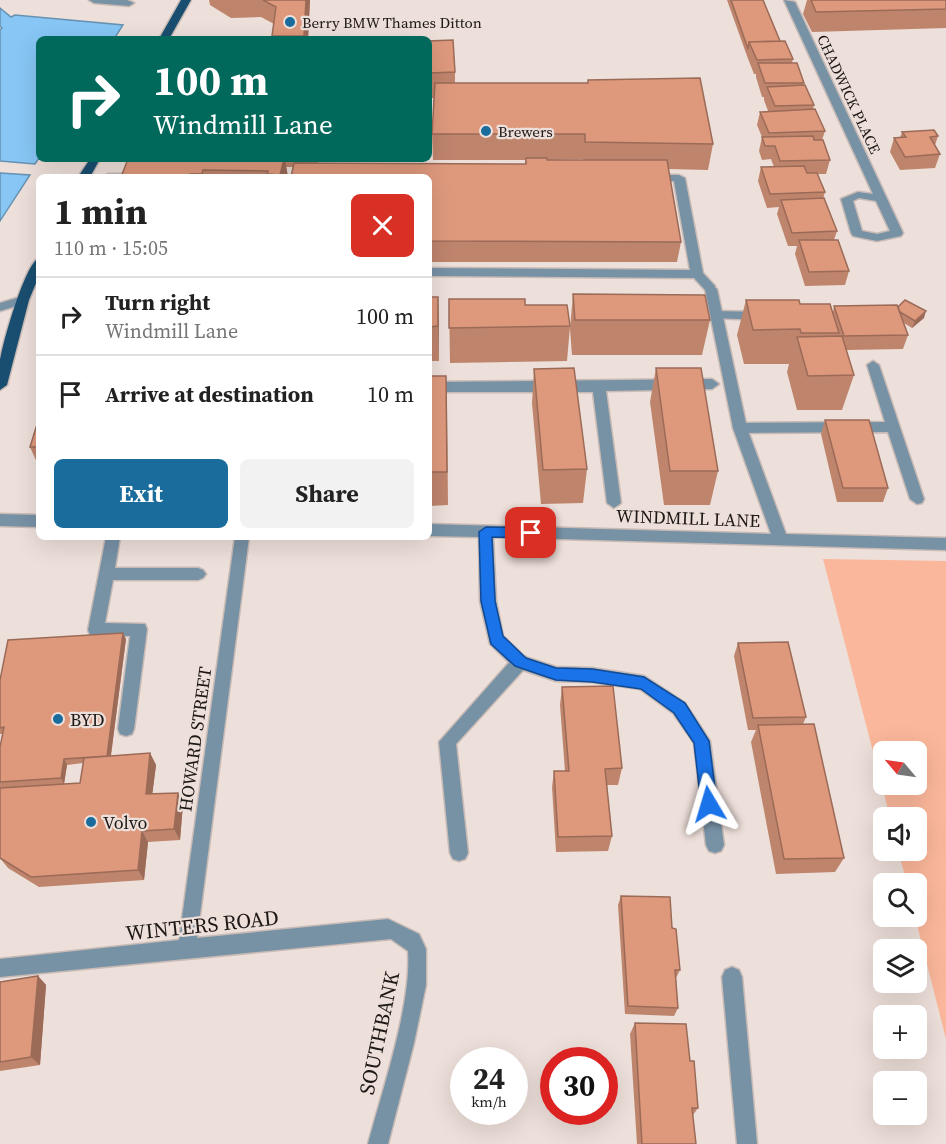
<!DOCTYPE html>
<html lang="en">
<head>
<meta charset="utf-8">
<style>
	:root { --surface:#fff; --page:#f2f2f2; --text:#222; --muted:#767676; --line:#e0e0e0; --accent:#1a6c9d }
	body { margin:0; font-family:"Source Serif 4",serif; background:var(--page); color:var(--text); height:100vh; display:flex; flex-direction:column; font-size:22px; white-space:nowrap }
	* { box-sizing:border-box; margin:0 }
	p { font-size:20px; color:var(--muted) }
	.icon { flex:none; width:33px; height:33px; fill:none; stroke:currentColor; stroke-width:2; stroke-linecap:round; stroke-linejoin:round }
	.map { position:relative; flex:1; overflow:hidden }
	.panel { position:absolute; left:36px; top:174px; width:396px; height:366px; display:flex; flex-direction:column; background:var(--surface); border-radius:9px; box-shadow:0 6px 24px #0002 }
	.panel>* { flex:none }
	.hud { position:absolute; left:36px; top:36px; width:396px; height:126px; border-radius:9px; box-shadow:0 6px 24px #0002; background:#00695c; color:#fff; overflow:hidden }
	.needle { width:39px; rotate:299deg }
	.tools { position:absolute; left:873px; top:741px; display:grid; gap:12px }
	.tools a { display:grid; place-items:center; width:54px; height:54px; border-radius:9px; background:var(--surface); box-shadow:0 6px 24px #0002; font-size:30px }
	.speed { position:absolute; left:450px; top:1047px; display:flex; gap:12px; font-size:30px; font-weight:700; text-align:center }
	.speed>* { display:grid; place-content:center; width:78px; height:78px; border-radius:50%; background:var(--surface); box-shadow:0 6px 24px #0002; line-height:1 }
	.speed small { font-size:15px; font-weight:400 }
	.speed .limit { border:9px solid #d22; background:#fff; color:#111 }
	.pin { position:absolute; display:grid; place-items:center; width:51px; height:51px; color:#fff; margin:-26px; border-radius:12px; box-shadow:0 3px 9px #0006 }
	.me { position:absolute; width:66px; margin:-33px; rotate:353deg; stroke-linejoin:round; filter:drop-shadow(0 0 4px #0008) }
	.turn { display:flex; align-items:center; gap:21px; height:126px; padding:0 18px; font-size:27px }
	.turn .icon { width:78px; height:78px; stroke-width:2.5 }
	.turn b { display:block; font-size:42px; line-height:51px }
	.round { display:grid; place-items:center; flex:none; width:63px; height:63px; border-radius:9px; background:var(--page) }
	.headline { display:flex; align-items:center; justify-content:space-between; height:102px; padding:0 18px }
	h1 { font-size:36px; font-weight:700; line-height:45px }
	.primary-button { display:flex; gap:12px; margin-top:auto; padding:12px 18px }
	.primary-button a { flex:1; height:69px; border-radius:9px; background:var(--accent); color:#fff; font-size:24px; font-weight:700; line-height:69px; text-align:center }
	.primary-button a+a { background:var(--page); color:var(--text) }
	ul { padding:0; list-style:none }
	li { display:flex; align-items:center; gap:18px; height:78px; padding:0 18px; border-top:2px solid var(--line) }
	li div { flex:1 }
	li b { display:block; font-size:22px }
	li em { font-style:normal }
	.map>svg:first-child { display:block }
	.green { fill:#fbb79b; fill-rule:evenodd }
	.water { fill:#87c6f5; stroke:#6792b2; stroke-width:1.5 }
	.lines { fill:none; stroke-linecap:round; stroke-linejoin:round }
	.service-casing { stroke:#c8bbb6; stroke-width:3 }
	.minor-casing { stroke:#c8bbb6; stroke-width:3 }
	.primary-casing { stroke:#c8bbb6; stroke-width:3 }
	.service { fill:#7791a5; fill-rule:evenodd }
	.minor { fill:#7791a5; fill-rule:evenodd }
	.primary { fill:#1a4e70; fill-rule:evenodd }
	.wall { fill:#bf846c; fill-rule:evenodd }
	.shaded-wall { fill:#9b6b58 }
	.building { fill:#de997d; stroke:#9b6b58; stroke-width:1.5 }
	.route { fill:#1a73e8; stroke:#114b97; stroke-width:1.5 }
	.poi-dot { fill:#1a6c9d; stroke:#eddfd9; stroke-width:2 }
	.labels { text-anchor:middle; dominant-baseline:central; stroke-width:4.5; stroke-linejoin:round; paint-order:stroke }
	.far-poi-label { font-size:15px; fill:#1d1816; stroke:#eddfd9; text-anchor:start }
	.far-street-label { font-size:15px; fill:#1d1816; stroke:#eddfd9 }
	.street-label { font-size:18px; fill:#1d1816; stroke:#eddfd9 }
	.poi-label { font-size:18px; fill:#1d1816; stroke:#eddfd9; text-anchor:start }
	.near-street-label { font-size:21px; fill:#1d1816; stroke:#eddfd9 }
</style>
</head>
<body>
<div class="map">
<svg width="946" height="1144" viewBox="0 0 946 1144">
	<rect width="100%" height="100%" fill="#eddfd9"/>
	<path class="green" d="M823 559 946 561V1039L915 917 916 884 907 883 898 851 916 850V818L890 817ZM884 752H916V784H884Z"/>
	<path class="water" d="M0 8 11 17 15 15 123 25 114 39H39V158L35 164 0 161V30L2 28 0 26Z
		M0 173 30 175 0 221Z"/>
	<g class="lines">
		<defs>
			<path id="service" d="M89 0H127L134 3 129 6 94 3Z
				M108 174H141L147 177H102Z
				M651 175H679L685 178 703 273 715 286V292H707L694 278 429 276V268L690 270 674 181 647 180V176Z
				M23 296 27 297 29 300 27 303 0 311V303Z
				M717 311 761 312 767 316 761 320 713 318 711 315 713 312Z
				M873 361 879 365 924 499 922 503 917 504 910 499 888 432 740 433 733 428 740 423 885 422 867 365Z
				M106 537H120L115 568H198L203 570 206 574 203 578 198 580H113L105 623 145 624 147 629 134 729 132 734 126 736 120 734 118 729 130 636 90 635 88 630Z
				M520 655 526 657 528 662 526 667 456 744 468 853 465 859 459 861 453 859 450 853 439 742 514 657Z"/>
			<path id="minor" d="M784 0 795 2 903 233 901 236 877 241 853 236 851 233 841 199 858 192 873 194ZM859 198 876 201 890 231 877 234 862 231 853 201Z
				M711 285 717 289 747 428 786 534 946 538V550L493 537 496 601 503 636 525 657 556 667 592 668 644 676 685 703 710 741 724 845 721 851 715 853 709 851 706 845 694 743 673 713 640 689 592 682 556 681 514 667 490 644 480 601 479 537 429 536V524L771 534 733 428 705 289Z
				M712 379 719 384 712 389 606 391 621 503 614 508 607 503 593 392H429V382Z
				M0 514 39 515V527L0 526Z
				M235 537H249L197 938 388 919 419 934 426 949V985L414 1043 388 1144H368C382 1091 412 1004 408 951L391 939 0 977V959L179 940Z
				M732 967 739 970 742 977 757 1144H737L722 977 725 970Z"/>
			<path id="primary" d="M181 0H191L169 39H159Z
				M90 159H100L90 177H78Z
				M39 258V276L29 300 7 385 0 390C0 380 0 370 0 361 2 345 25 263 39 258Z"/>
		</defs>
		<use href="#service" class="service-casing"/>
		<use href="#minor" class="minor-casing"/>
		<use href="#primary" class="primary-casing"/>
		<use href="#service" class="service"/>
		<use href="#minor" class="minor"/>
		<use href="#primary" class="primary"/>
	</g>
	<path class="wall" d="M209 0H310L308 39H273L274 24 261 17 231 18 210 5Z
		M727 0H763L780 41 793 59 792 63 804 83 803 85 814 105 813 109 825 131 822 140 830 160 826 174H817L825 192 823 199 837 231 834 240 849 271 845 285 805 286 795 254 797 246H788L777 214 779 207 767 208 758 181 761 167H774L771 159 762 160 759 151 762 137 757 125 760 112 768 111 764 100V97H762L756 77V74H754L747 56Z
		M807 0H946V28L812 32 803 14Z
		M429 41 455 72V83H588V80L713 144 708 170 668 169 681 242 677 262H429V177L293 167H286L288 177H121L128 159H318V163L525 164V160H433L432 134 434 98H429ZM583 159V160H547Z
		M902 132 938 136 935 145 940 154 935 168 900 170 890 152 894 138H900Z
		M573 294 710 320 702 355H572L570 329Z
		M429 297H438L439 361H429Z
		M449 299 525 305 570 326 567 361 450 363Z
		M746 300 800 304 833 312 834 306 898 307 924 318 912 328 904 323 908 335 903 349 846 350 854 375 842 410H797L787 372 789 364H744L737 335Z
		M656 368 718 471 710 505H664L650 402Z
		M534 369 587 469 583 503 541 504 532 403Z
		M429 376 447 410 448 505 429 506Z
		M39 418V467L30 447Z
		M825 420 888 488 883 502H837L821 434Z
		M126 639 111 756 150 753 156 765 152 794 183 804 180 840 148 842 144 880 39 887 8 868 0 858V747L3 734H0V680ZM83 763 80 783 64 784 67 765Z
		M738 643 806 717 803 724 844 858 835 872 776 874 751 742 756 730H748L734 656Z
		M562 687 622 768 618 785H607L612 836 608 851 556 852 552 787 554 771H565L560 705Z
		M621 896 672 928 680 970 676 978 678 1008 674 1016 625 1014 618 905Z
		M38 976 46 985 40 1065 0 1071V982Z
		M635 1023 690 1061 698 1108 693 1115 696 1144H637L630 1034Z"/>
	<path class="shaded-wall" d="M306 0H310L308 39H305Z
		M278 159H285L288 177H281Z
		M438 297 439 332V361L438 326Z
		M926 311 924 318 912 328 915 321Z
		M123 633 126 639 110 761 107 756Z
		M150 753 156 765 151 805 146 794Z
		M64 759 67 765 64 784 61 778Z
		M178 793 183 804 180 840 174 829Z
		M142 831 148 842 144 880 138 870Z
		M38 976 46 985 40 1065 31 1057Z"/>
	<path class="building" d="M263 0H306L304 36H272L276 7Z
		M731 0H763L780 41 749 42 748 49Z
		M811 0H946V9L816 12Z
		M453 40 455 72 429 73V41Z
		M785 41 793 59 757 60 749 42Z
		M758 63H797L804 83H765Z
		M700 78 713 144 585 142V134H432L435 83H588V80Z
		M805 85 814 105 775 106 767 87Z
		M815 109 825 131 769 133 760 112Z
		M934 130 938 136 930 137 940 154 905 157 894 138 906 137 902 132Z
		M813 136 814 140H823L830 160 780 161 775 146H765L762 137Z
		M526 158H547V160H667L681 242 429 241V177H291L294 163 526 164Z
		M128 159H284L280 175 267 174 268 171 203 170 202 174H190L189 177H121Z
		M804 166 807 173H817L825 192 770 194 761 167Z
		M824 198 837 231 792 233 781 200Z
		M799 240H838L849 271 809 272Z
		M573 294 705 295 710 320H575Z
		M429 297H438V326L429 327Z
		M449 299H525V305H567L570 326 449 328Z
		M746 300H799L800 304H830L839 333H801L800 329 753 330Z
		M905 300 926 311 915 321 900 312 898 307Z
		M897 305 908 335 844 336 834 306Z
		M842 336 854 375 808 376 797 337Z
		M574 368 587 469 543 470 534 369Z
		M656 368H701L718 471H670Z
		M429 376H446L447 472H429Z
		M39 418V447H30Z
		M825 420H869L888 488H843Z
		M123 633 107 756 64 759 61 778 0 782V747L4 727 0 728V680L8 640Z
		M788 642 806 717 753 718 738 643Z
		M613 686 622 768 605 769 612 836 558 837 554 771H569L562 687Z
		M814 724 844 858 784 859 758 725Z
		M150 753 146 794 178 793 174 829 142 831 138 870 31 877 0 858V788L80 783 84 758Z
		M621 896 670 897 672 928 676 929 680 970H675L678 1008 628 1006Z
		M38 976 31 1057 0 1062V982Z
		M635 1023 686 1024 690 1061H694L698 1108H692L696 1144H642Z"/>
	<path class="route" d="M486 527 531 528 538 533 531 538 492 537 495 601 503 636 526 658 556 668 592 669 644 677 685 703 709 741 717 804 714 809 709 812 703 809 701 804 694 743 674 713 641 689 592 682 556 680 515 666 491 644 481 601 479 532Z"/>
	<g class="poi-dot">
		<circle cx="290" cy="22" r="6"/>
		<circle cx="486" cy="131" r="6"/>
		<circle cx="58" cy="719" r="6"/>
		<circle cx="91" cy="822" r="6"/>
	</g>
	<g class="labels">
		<g class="far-poi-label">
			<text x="302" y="22">Berry BMW Thames Ditton</text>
			<text x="498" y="131">Brewers</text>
		</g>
		<g class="far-street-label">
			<text transform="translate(849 94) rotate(65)">CHADWICK PLACE</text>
		</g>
		<g class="street-label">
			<text transform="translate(688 518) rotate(2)">WINDMILL LANE</text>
			<text transform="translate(195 739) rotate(-82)">HOWARD STREET</text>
		</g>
		<g class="poi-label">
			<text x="70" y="719">BYD</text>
			<text x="103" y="822">Volvo</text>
		</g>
		<g class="near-street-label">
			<text transform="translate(202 925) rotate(-6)">WINTERS ROAD</text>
			<text transform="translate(379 1033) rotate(-78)">SOUTHBANK</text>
		</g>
	</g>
</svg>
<div class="tools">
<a><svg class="needle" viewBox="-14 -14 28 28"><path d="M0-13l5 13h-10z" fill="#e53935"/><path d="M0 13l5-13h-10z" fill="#767676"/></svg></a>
<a><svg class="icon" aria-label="sound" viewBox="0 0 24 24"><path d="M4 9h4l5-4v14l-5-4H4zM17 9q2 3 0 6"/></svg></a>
<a><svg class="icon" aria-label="search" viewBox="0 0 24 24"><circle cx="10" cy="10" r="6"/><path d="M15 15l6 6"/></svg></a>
<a><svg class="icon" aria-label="layers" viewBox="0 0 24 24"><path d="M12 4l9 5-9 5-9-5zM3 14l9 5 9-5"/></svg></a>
<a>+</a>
<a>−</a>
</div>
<div class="speed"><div>24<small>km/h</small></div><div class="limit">30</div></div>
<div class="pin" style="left:531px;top:533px;background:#d93025"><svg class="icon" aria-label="arrive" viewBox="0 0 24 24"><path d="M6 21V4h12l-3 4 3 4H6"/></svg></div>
<svg class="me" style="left:709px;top:804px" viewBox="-20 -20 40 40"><path d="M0-17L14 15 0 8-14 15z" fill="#1a73e8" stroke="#fff" stroke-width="4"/></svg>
<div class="hud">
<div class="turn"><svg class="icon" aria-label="right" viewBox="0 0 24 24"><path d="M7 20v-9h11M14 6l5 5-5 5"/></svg><div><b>100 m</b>Windmill Lane</div></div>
</div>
<section class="panel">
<div class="headline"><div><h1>1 min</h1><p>110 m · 15:05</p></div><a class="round" style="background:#d93025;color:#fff"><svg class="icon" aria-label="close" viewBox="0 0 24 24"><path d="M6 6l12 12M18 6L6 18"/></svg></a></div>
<ul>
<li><svg class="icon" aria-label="right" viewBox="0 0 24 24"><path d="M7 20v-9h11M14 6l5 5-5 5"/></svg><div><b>Turn right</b><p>Windmill Lane</p></div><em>100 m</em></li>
<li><svg class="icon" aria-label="arrive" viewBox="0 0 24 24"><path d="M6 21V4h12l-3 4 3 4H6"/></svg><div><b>Arrive at destination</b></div><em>10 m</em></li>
</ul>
<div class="primary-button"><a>Exit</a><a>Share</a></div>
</section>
</div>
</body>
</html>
